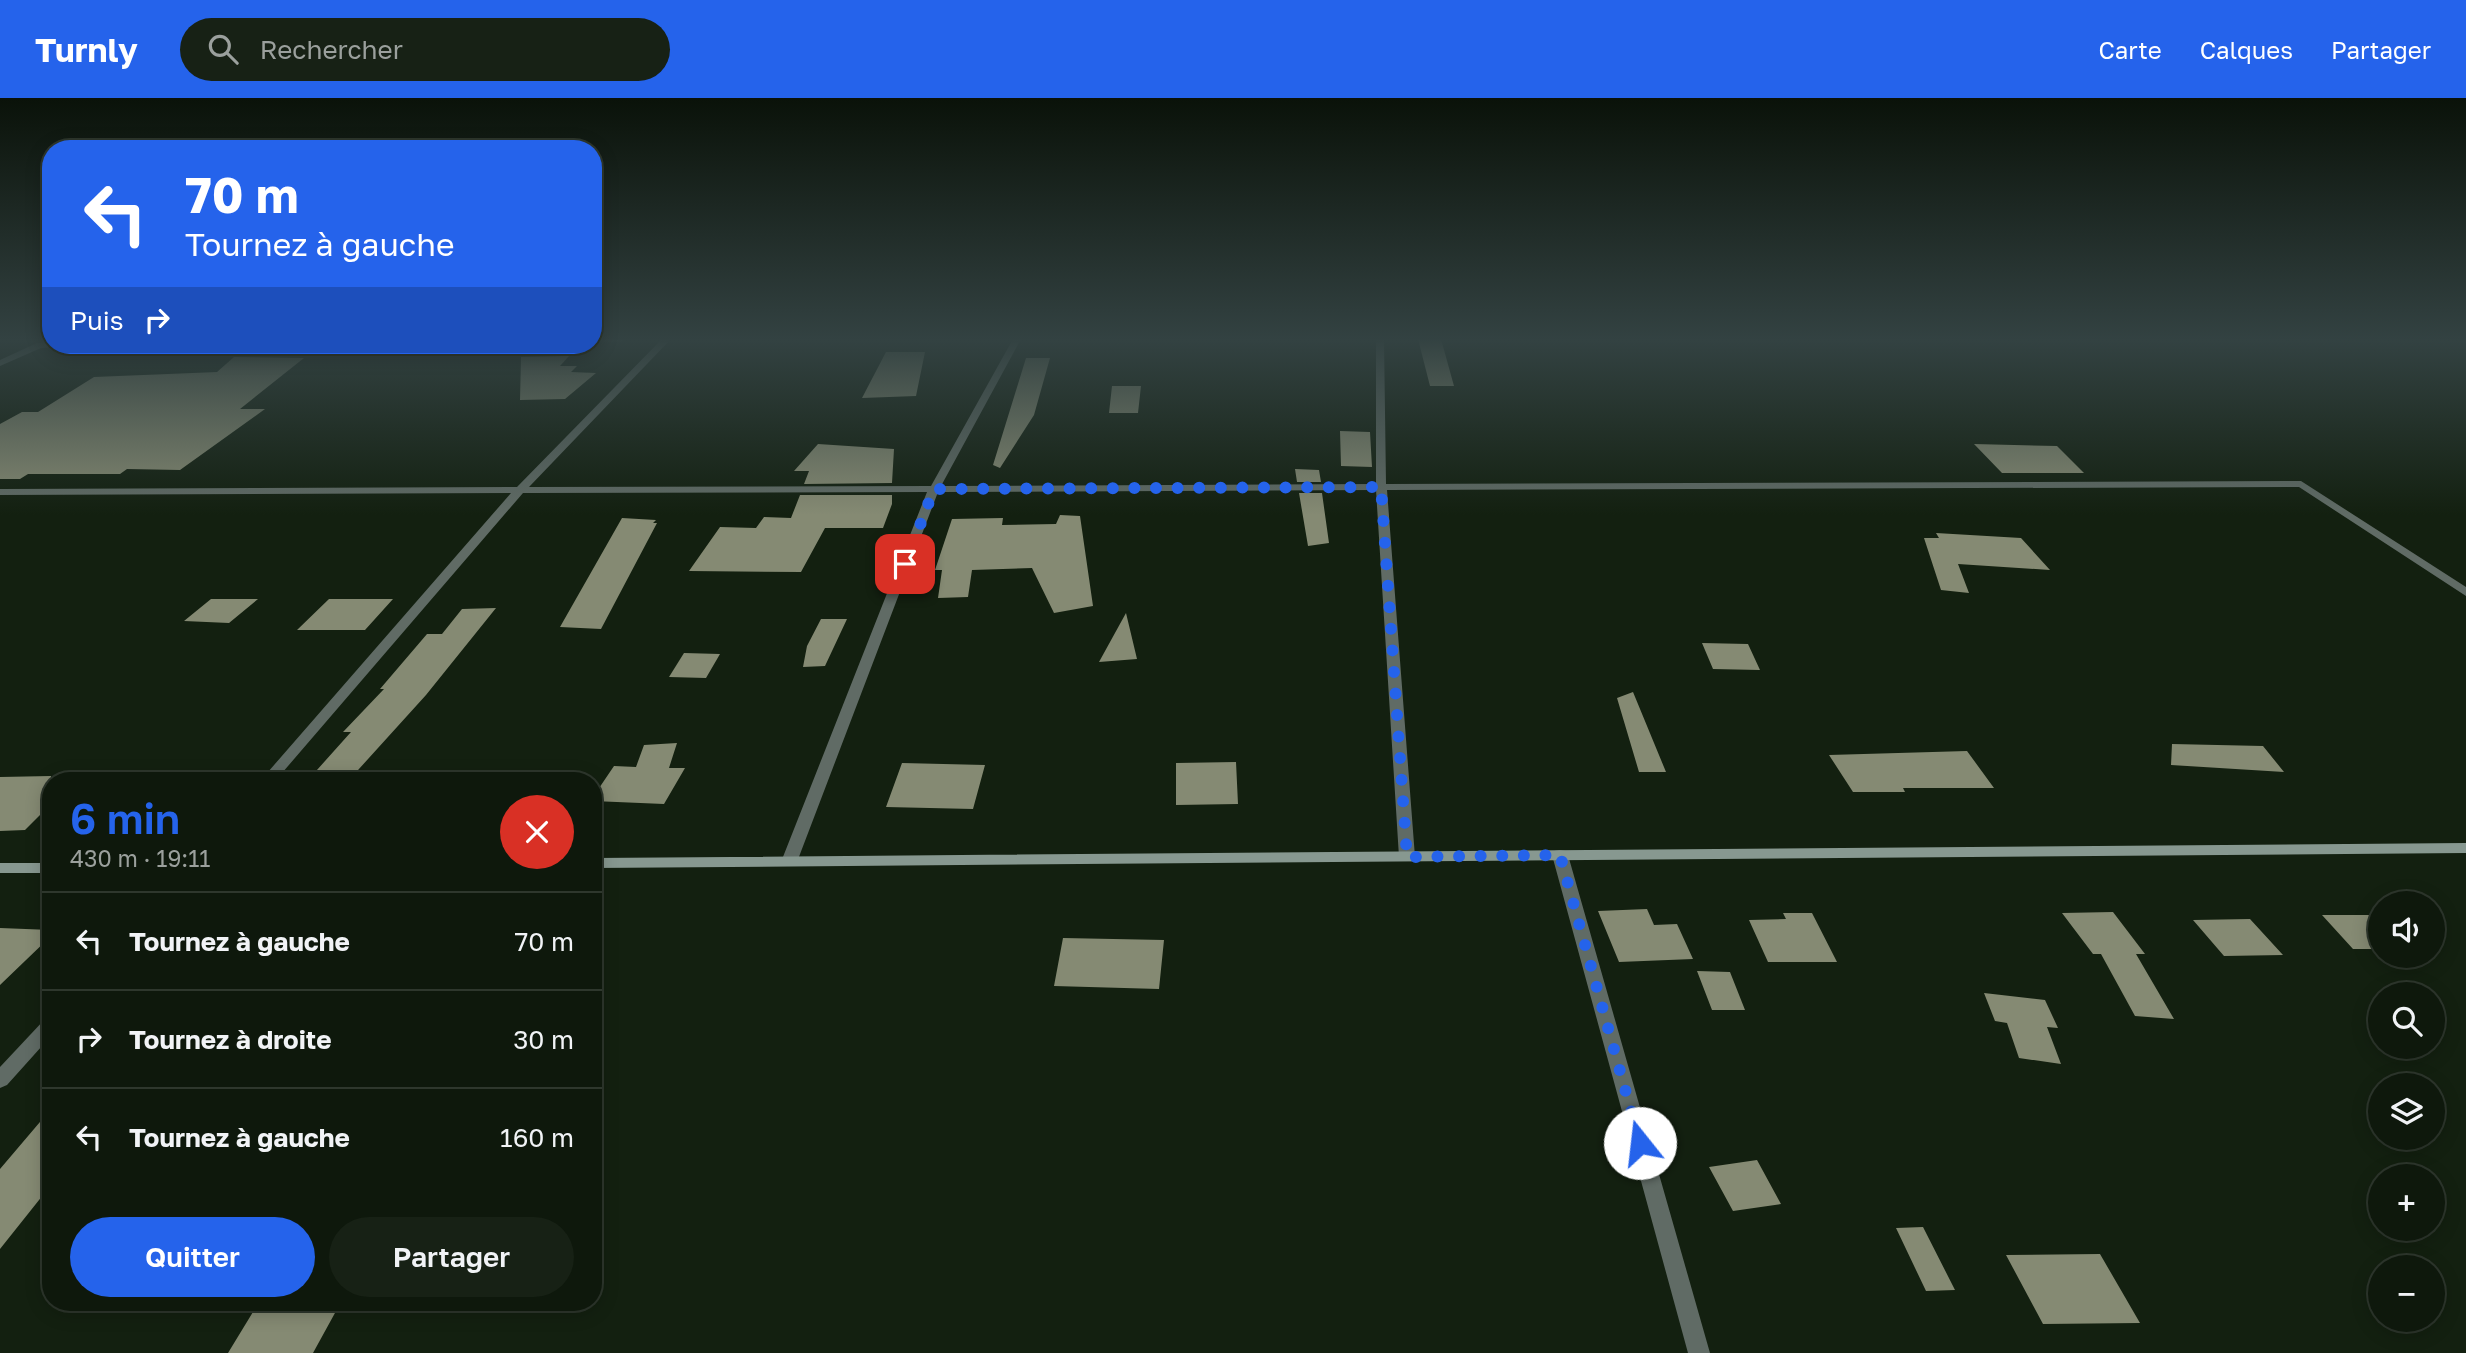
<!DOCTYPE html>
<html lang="fr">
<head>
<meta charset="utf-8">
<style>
	:root { --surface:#0e180c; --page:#172115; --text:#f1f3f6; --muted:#9ba09d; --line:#2e372d; --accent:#2563eb }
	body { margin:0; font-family:"Golos Text",sans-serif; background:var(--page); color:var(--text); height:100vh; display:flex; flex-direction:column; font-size:26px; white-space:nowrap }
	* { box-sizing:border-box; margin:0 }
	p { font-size:23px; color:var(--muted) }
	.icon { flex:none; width:38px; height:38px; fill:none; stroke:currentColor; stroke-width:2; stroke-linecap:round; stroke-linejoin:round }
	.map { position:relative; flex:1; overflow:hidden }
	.sheet { position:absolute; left:42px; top:674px; width:560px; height:539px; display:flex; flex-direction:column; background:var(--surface); border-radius:28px; box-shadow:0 4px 18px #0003,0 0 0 2px var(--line) }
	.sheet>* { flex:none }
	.hud { position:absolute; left:42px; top:42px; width:560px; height:214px; border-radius:28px; box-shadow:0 4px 18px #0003,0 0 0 2px var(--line); background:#2563eb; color:#fff; overflow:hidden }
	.controls { position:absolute; left:2368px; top:793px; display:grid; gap:14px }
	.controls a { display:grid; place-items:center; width:77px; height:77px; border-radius:50%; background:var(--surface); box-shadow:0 4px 18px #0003,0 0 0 2px var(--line); font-size:35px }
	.pin { position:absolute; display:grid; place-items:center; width:60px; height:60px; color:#fff; margin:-30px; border-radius:14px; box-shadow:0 4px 10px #0006 }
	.me { position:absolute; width:77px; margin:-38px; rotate:344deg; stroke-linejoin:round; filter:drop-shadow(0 0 5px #0008) }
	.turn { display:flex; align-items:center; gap:24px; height:147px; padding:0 28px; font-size:32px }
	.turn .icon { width:91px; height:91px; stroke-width:2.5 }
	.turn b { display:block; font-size:49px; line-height:60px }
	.then { display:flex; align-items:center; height:66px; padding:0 28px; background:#0003; gap:14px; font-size:26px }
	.round { display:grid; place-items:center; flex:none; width:74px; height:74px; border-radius:37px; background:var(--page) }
	.headline { display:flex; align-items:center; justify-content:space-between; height:119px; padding:0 28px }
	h1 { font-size:42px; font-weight:600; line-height:52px; color:var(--accent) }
	.primary-button { display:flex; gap:14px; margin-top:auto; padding:14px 28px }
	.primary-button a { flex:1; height:80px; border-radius:42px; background:var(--accent); color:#fff; font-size:28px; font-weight:600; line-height:80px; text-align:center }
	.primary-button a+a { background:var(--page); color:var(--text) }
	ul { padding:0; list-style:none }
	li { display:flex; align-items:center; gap:21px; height:98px; padding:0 28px; border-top:2px solid var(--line) }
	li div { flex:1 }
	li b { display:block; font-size:26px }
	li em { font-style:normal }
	header { display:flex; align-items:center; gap:42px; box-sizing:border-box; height:98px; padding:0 35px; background:var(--accent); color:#fff }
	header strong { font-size:33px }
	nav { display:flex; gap:38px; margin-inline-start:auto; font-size:24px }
	.search { width:490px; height:63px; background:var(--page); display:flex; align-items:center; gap:18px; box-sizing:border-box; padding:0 24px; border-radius:38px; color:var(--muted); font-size:26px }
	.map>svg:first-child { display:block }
	.building { fill:#858a73 }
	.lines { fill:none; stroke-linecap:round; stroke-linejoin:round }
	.minor { fill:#606b65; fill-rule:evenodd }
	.secondary { fill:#879890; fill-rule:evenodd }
	.route { stroke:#2563eb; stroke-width:12; stroke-dasharray:0 21.6 }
</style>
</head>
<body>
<header>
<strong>Turnly</strong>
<div class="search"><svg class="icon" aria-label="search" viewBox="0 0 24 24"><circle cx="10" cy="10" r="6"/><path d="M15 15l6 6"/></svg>Rechercher</div>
<nav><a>Carte</a><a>Calques</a><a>Partager</a></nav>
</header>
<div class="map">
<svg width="2466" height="1255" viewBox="0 0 2466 1255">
	<rect width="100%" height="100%" fill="#132010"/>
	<path class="building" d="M1418 241H1441L1454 288H1430Z
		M886 254H925L916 298 862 300Z
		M569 258 560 268H577L571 274 596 275 565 301 520 302 521 259Z
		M234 259 304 260 240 311H265L180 372 127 371 120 376H28L20 381H0V326L22 314H38L94 279 217 274Z
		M1026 260H1050L1034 317 1000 370 993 367Z
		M1112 288H1141L1138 315H1109Z
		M1340 333 1370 334 1372 369 1341 368Z
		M818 346 894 351 892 385 804 386 809 373H794Z
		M1974 346 2057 348 2084 375H2002Z
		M1295 371 1319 372 1321 384H1297Z
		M1299 395H1322L1329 445 1308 448Z
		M800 397H892V406L883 430H825L801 474 689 473 720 429 756 430 764 419 791 420Z
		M1060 417 1080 418 1093 508 1054 515 1032 470 972 472 968 499 938 500 942 472H935L952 421 1003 420 1002 427 1056 426Z
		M622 420 656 422 653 425H657L601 531 560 529Z
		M1936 435 2021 440 2050 472 1958 466 1969 495 1941 492 1924 440H1939Z
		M211 501H258L229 525 184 523Z
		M329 501H393L365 532H297Z
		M496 510 426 597 349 682H308L351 634H343L384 591H380L427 536H442L462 511Z
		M1126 515 1137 561 1099 564Z
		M821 521H847L825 568 803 569 807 548Z
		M1702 545 1748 546 1760 572 1713 571Z
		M684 555 720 556 706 580 669 579Z
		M1633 594 1666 674H1639L1617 600Z
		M677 645 669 670H685L664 706 593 703V699L614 668 636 669 644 647Z
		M2172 646 2263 648 2284 674 2171 667Z
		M1967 653 1994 690H1903L1905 694H1853L1829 657Z
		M1236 664 1238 706 1176 707V665Z
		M902 665 985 667 973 711 886 709Z
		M51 678V706L25 732 0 733V679Z
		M1647 811 1654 827 1677 826 1693 861 1619 864 1598 813Z
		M2113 814 2145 856H2136L2174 921 2135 918 2101 856H2093L2062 815Z
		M1783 815H1812L1837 864H1768L1749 822 1786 821Z
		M2322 817H2380V851H2353Z
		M2250 821 2283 857 2224 858 2193 822Z
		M0 830 51 832V838L0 887Z
		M1063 840 1164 842 1159 891 1054 888Z
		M1697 873 1730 874 1745 912H1712Z
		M1984 895 2045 902 2058 930 2047 929 2061 966 2019 960 2007 925 1995 923Z
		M51 1011V1087L0 1151V1071Z
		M1757 1062 1781 1106 1733 1113 1709 1069Z
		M1923 1129 1955 1192 1926 1193 1896 1130Z
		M2100 1156 2140 1225 2043 1226 2006 1157Z
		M259 1204H341L313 1255H228Z"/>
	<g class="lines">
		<path class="minor" d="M593 241H625L621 244H593Z
			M662 241H671L529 389 931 388 1013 241H1021L941 388 1376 386V241H1384L1386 386 2301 383 2466 489V498L2299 389 1387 392 1415 759 1413 763H1401L1399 759 1376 392 938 394 797 764 795 768H783L781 764 927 394 523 395 276 682H261L511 395 0 397V391L517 389Z
			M51 244V247H55L54 249 41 250 0 268V262L37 245Z
			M1560 752 1566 753 1568 757 1710 1255H1688L1552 757 1554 753Z
			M51 919V938L7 987 0 990V969L45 921Z"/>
		<path class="secondary" d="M2466 745V755L593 770V760Z
			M0 765H51V775H0Z"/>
	</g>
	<linearGradient id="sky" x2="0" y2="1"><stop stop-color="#0a1209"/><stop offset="0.58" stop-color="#334242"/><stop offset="1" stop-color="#334242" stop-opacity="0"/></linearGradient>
	<rect width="2466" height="417" fill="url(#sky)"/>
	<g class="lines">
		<path class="route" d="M905 466 934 391 1381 389 1407 759 1560 757 1640 1045"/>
	</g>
</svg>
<div class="controls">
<a><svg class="icon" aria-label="sound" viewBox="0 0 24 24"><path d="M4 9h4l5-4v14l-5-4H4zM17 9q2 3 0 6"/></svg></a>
<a><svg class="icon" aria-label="search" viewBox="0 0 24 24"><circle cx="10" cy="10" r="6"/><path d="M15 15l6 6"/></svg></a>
<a><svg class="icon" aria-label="layers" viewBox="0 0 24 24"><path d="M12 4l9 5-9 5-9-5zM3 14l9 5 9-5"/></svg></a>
<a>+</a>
<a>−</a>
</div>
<div class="pin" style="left:905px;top:466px;background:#d93025"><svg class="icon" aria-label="arrive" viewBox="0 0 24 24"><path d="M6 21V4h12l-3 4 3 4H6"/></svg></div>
<svg class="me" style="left:1640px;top:1045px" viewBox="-20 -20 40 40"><circle r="19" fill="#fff"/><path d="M0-13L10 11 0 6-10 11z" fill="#2563eb"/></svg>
<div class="hud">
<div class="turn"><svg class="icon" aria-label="left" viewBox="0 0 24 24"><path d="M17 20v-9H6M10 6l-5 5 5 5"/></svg><div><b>70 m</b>Tournez à gauche</div></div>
<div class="then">Puis<svg class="icon" aria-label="right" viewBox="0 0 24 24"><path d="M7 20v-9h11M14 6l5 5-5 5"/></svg></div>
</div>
<section class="sheet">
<div class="headline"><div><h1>6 min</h1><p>430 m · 19:11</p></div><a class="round" style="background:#d93025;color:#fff"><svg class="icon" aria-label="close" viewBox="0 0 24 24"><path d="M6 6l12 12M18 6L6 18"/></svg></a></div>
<ul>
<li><svg class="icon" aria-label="left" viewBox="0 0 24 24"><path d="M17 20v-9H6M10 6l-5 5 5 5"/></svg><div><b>Tournez à gauche</b></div><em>70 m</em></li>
<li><svg class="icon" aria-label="right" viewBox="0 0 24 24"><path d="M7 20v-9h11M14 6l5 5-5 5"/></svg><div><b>Tournez à droite</b></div><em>30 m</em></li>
<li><svg class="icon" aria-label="left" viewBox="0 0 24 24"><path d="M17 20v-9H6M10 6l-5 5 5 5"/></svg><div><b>Tournez à gauche</b></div><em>160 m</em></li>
</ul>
<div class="primary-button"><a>Quitter</a><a>Partager</a></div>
</section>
</div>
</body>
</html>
